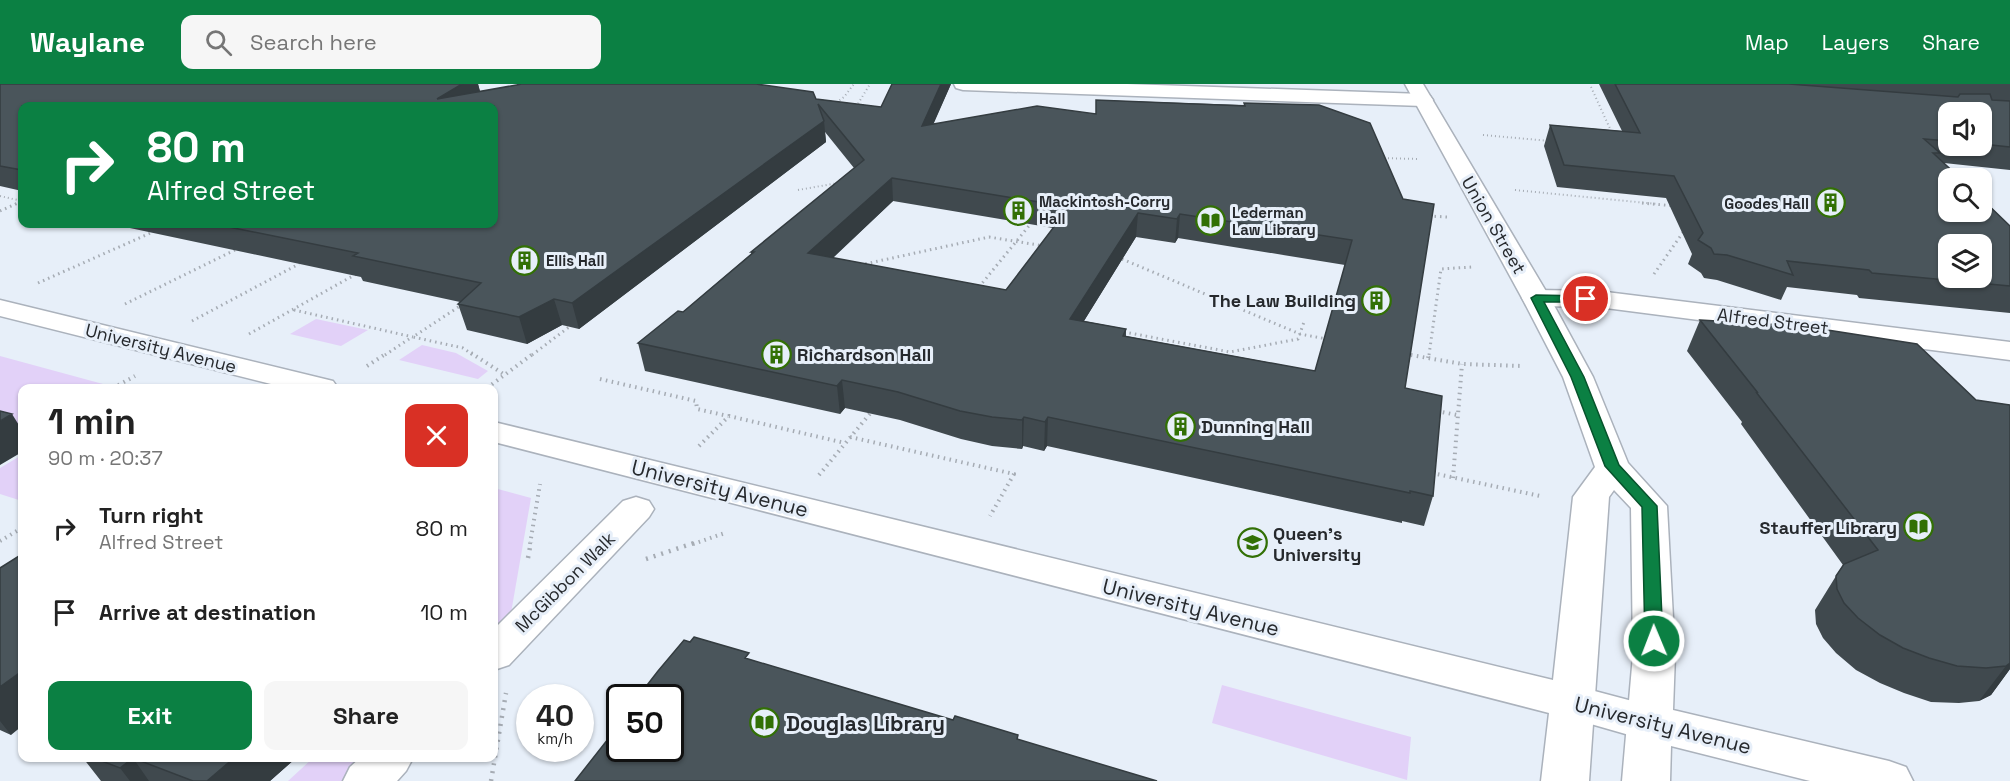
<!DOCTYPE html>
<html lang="en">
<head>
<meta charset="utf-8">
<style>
	:root { --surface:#fff; --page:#f6f6f6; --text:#222; --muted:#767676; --accent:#0b8043 }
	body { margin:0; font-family:"Space Grotesk",sans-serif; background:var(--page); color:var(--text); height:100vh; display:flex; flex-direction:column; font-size:22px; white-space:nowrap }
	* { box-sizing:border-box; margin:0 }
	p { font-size:20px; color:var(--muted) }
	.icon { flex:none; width:33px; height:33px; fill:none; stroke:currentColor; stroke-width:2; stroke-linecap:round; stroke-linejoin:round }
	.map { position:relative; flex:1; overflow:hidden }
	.sheet { position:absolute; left:18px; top:300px; width:480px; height:378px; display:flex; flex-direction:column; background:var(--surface); border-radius:12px; box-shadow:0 2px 4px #0004 }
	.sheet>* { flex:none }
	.guide { position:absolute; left:18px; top:18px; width:480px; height:126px; border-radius:12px; box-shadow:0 2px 4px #0004; background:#0b8043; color:#fff; overflow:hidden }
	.tools { position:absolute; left:1938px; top:18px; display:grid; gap:12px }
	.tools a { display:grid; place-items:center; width:54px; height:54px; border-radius:12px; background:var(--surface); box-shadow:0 2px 4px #0004; font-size:30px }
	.speed { position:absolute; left:516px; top:600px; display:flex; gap:12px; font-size:30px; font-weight:700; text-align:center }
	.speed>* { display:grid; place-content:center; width:78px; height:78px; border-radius:50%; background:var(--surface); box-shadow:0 2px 4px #0004; line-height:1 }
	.speed small { font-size:15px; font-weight:400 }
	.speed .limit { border:3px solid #111; border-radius:9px; background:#fff; color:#111 }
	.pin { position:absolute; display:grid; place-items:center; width:51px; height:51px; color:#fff; margin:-26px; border:3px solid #fff; border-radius:50%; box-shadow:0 2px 6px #0007 }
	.me { position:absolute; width:66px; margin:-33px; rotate:359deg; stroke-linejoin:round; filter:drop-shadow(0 0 4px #0008) }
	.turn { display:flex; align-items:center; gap:21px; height:126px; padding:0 30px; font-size:27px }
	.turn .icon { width:78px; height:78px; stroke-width:2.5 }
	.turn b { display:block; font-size:42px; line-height:51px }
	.round { display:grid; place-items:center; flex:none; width:63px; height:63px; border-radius:12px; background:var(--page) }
	.headline { display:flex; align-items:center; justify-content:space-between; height:102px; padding:0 30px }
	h1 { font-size:36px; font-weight:600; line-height:45px }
	.button { display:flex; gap:12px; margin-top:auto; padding:12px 30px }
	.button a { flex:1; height:69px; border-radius:12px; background:var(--accent); color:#fff; font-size:24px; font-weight:600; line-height:69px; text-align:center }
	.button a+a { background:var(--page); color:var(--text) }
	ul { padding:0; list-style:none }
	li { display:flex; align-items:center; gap:18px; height:84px; padding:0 30px }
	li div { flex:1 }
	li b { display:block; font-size:22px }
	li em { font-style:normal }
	header { display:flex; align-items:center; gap:36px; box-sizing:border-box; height:84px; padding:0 30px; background:var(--accent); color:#fff }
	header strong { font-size:28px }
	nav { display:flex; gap:33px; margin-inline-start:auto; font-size:21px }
	.search { width:420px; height:54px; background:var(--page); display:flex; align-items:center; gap:15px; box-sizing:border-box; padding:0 21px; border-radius:12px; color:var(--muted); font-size:22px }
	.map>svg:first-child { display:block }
	.green { fill:#e2d1f8 }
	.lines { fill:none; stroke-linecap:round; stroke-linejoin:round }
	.pedestrian-casing { stroke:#abb2bc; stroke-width:3 }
	.tertiary-casing { stroke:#abb2bc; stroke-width:3 }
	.secondary-casing { stroke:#abb2bc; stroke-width:3 }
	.path-far3 { stroke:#a6acb4; stroke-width:2; stroke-dasharray:1 3; stroke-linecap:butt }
	.path-far2 { stroke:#a6acb4; stroke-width:3; stroke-dasharray:1.5 4; stroke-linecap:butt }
	.path-far1 { stroke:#a6acb4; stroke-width:4; stroke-dasharray:1.5 4.5; stroke-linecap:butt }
	.path { stroke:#a6acb4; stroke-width:4.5; stroke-dasharray:2 6; stroke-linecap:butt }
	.pedestrian { fill:#fff; fill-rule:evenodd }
	.tertiary { fill:#fff; fill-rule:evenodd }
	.secondary { fill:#fff; fill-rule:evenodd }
	.wall { fill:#40494e; fill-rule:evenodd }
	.shaded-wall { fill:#343c40 }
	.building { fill:#4a555b; stroke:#343c40; stroke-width:1.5; fill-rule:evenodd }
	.route { fill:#0b8043; stroke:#07532c; stroke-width:1.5 }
	.labels { text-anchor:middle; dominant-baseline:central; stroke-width:6; stroke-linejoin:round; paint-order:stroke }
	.far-poi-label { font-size:15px; font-weight:bold; fill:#26292d; stroke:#e7eff9; text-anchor:start }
	.street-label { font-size:18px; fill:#26292d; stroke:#e7eff9 }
	.poi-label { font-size:18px; font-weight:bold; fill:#26292d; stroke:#e7eff9; text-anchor:start }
	.near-street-label { font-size:21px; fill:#26292d; stroke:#e7eff9 }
	.near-poi-label { font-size:21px; font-weight:bold; fill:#26292d; stroke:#e7eff9; text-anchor:start }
</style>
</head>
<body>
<header>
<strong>Waylane</strong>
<div class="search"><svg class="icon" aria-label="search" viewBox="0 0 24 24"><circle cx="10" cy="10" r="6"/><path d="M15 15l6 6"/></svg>Search here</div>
<nav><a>Map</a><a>Layers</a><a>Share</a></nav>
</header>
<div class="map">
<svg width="2010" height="697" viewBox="0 0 2010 697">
	<rect width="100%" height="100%" fill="#e7eff9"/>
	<path class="green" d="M316 235 368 246 341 262 290 250Z
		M422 261 456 269 488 287 478 295 399 276Z
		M0 272 114 303 22 304V349L0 348Z
		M22 371V417L0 410V384Z
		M494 404 531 414 511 529 494 549Z
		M1222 601 1411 653 1407 696 1212 639Z
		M313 674H366L342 697H288Z"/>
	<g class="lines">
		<defs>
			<path id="pedestrian" d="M954 0H1127L1423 10 1430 12 1433 16 1430 20 1423 22 963 6 956 4Z
				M636 413 649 417 654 425 649 433 509 581 494 586V545L623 417Z
				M360 674H413L406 687 397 697H343L350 683Z"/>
			<path id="tertiary" d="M1536 206 1598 207 2010 258V276L1598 223 1536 222 1526 220 1522 214 1526 208Z
				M1572 601 1666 626 1672 639 1666 652 1650 657 1556 630 1550 618 1556 606Z"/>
			<path id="secondary" d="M1405 0H1423L1550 214 1593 293 1628 379 1667 422 1675 571 1673 626 1889 677 1906 683 1913 697H1810L1671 662 1670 697H1622L1633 571 1631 424 1614 406 1609 413 1589 697H1541L1549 629 494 358V338L1553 596 1573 413 1595 383 1563 293 1522 214Z
				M0 216 333 297 338 304H287L0 232Z"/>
		</defs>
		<use href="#pedestrian" class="pedestrian-casing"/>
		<use href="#tertiary" class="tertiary-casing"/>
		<use href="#secondary" class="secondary-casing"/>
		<path class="path-far3" d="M1591 3 1612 49
			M833 21 844 13 854 0
			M856 23 870 0
			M1483 51 1550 57
			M1380 74 1418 75
			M798 106 838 99
			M1515 106 1657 120
			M0 112 22 117
			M15 120 22 117"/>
		<path class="path-far2" d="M1642 119 1675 122
			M0 127 18 119
			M1429 132 1447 133
			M1122 175 1300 250 1327 255
			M860 181 989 153 1044 162
			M1654 190 1684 147
			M38 199 155 147
			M979 203 1033 137
			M125 220 235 166
			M463 220 413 253 463 264 473 271
			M294 226 413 253
			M192 237 299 180
			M1124 248 1230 268 1298 255 1304 238
			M249 250 358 189
			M1405 270 1408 271
			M385 271 412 253
			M532 271 569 243
			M1429 271 1441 185 1472 183"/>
		<path class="path-far1" d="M471 269 505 291
			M1405 270 1462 280 1522 282
			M1428 274 1429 269
			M367 282 387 269
			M600 295 696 317 697 325 728 332
			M113 304 135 292
			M487 304 534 269
			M1437 327 1457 331
			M850 353 1014 390 990 432
			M699 362 729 332 845 359
			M1432 389 1540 412
			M819 391 873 326
			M1453 394 1462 280
			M0 457 22 444
			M530 460 540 400
			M693 460 725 449"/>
		<path class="path" d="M528 474 531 458
			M646 475 697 458
			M491 697 506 609"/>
		<use href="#pedestrian" class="pedestrian"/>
		<use href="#tertiary" class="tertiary"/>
		<use href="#secondary" class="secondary"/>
	</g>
	<path class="wall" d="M0 0H478L480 7 816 15 881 23 951 0 933 40 1096 30V16L1244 21V19L1319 21 1405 304 1433 412 1424 442 1402 437V439L1047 362 1044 367 1023 362 1022 365 992 362 961 355 900 336 845 324 840 330 645 287 638 259 683 228 751 170V168L854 84 825 48 826 58 579 245 562 241 527 260 467 246 458 220 460 218 363 197 361 193 111 140H494L22 22V107L0 102ZM893 117 1053 144 1006 206 833 174ZM1136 153 1175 159 1178 154 1345 181 1315 287 1126 252V245L1084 237Z
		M1599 0H2010V86L1944 79 2010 142V229L1859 214 1857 211 1787 203 1781 216 1717 196 1704 194 1701 189 1688 180 1692 170 1666 114 1557 103 1544 62 1550 41 1622 47ZM1948 28H1982V62H1948Z
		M1700 236 1821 245 1976 316 2010 321V585L1991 611 1979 617 1959 619 1931 618 1904 609 1880 599 1856 586 1836 569 1823 554 1816 540 1815 526 1836 492 1843 481 1741 340 1742 338 1687 267Z
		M0 484 11 651 0 646Z
		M83 674H296L270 697H101Z"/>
	<path class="shaded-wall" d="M462 0H478L481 12 437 15Z
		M941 0H951L923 64 922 42Z
		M824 37 826 58 579 245 572 219Z
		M892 94 893 117 811 194 808 169Z
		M1138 129 1136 153 1069 261 1070 235Z
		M1180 130 1178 154 1175 159 1177 135Z
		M554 215 562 241 527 260 519 233Z
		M842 296 845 324 840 330 837 302Z
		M12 330 22 346V368L0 381V337Z
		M1024 333 1023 362 1022 365V336Z
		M1048 333 1047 362 1044 367 1045 338Z
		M2010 579V585L1991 611 1979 617 2006 582Z
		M22 587V642L11 651 0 637V603Z
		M133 674 149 697H130L120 684Z
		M234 674H296L270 697H207Z"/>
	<path class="building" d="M0 0H462L437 15 522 0H756L813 8 816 15 881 23 892 0H941L922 42 1037 22 1096 30V16L1245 22 1244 19 1319 21 1370 39 1403 115 1434 120 1405 304 1442 312 1433 412 1410 407V409L1048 333 1045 338 1024 333 1022 336 992 333 960 327 898 308 842 296 837 302 638 259 678 227 683 228 754 168H751L864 76 818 20 824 37 572 219 554 215 519 233 458 220 481 199 353 172 358 169 214 140H494V22H22V86L0 82ZM892 94 1069 123 1006 206 808 169ZM1138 129 1177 135 1180 130 1352 156 1315 287 1123 252 1126 245 1070 235Z
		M1615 0H1789L1958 13 1960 10H1990L1992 16 2010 17V63L1982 60V28H1948V57L1924 55 1940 69H1933L1960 94H1948V128H1982V115L2010 142V202L1872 189 1869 186 1787 177 1793 191 1727 171 1714 170 1711 164 1698 156 1703 149 1674 92 1564 81 1550 41 1640 49ZM1948 160H1982V194H1948Z
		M1700 236 1820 243 1821 245 1917 260 1976 316 2010 321V579L2006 582 1986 584 1957 582 1929 574 1903 564 1880 551 1858 534 1844 519 1837 505 1836 492 1844 480 1878 466 1756 308 1758 309Z
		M0 327 12 330 0 337Z
		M22 470V587L0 603V484Z
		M694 553 749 569 745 574 953 636 955 632 1018 651 1017 655 1157 697H575L612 650 610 648 620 636V664H670V614H637L658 587 684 556 690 558Z
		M94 674H234L207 697H193L133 674 120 684Z"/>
	<path class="route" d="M1536 211 1586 212 1592 215 1586 218H1544L1584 293 1619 381 1657 422 1663 557 1660 561 1654 563 1648 561 1645 557 1642 423 1605 382 1571 293 1531 214Z"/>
	<defs>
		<symbol id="building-ring" viewBox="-11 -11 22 22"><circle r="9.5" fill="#e7eff9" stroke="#327005" stroke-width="1.5"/><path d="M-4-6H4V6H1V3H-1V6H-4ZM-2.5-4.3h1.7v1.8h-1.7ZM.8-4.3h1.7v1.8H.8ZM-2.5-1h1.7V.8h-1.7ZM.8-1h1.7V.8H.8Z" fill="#327005"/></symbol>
		<symbol id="library-ring" viewBox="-11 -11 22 22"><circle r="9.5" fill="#e7eff9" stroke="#327005" stroke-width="1.5"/><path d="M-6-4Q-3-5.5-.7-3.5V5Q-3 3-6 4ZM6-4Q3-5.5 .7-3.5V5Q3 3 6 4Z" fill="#327005"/></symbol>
		<symbol id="university-ring" viewBox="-11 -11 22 22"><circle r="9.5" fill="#e7eff9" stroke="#327005" stroke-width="1.5"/><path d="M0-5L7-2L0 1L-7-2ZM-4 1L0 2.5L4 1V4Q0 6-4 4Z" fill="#327005"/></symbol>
	</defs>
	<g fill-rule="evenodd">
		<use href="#building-ring" x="1814" y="102" width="33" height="33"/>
		<use href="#building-ring" x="1002" y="110" width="33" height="33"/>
		<use href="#library-ring" x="1194" y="120" width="33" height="33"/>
		<use href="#building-ring" x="508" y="160" width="33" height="33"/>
		<use href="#building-ring" x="1360" y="200" width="33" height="33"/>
		<use href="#building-ring" x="760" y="254" width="33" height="33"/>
		<use href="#building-ring" x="1164" y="326" width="33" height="33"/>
		<use href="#library-ring" x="1902" y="426" width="33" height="33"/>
		<use href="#university-ring" x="1236" y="442" width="33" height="33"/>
		<use href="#library-ring" x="748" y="622" width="33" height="33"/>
	</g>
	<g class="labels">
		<g class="far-poi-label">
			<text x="1039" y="117">Mackintosh-Corry<tspan x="1039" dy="17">Hall</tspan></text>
			<text x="1809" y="119" text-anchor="end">Goodes Hall</text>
			<text x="1232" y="128">Lederman<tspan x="1232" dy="17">Law Library</tspan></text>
			<text x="546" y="176">Ellis Hall</text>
		</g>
		<g class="street-label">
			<text transform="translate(1494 141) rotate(60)">Union Street</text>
			<text transform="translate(1773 237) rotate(7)">Alfred Street</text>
			<text transform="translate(161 264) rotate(14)">University Avenue</text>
			<text transform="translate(565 498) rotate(-45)">McGibbon Walk</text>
		</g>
		<g class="poi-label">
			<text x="1356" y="216" text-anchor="end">The Law Building</text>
			<text x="797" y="270">Richardson Hall</text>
			<text x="1201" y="342">Dunning Hall</text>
			<text x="1897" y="443" text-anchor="end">Stauffer Library</text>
			<text x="1273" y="449">Queen's<tspan x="1273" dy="21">University</tspan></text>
		</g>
		<g class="near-street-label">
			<text transform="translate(720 404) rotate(14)">University Avenue</text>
			<text transform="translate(1191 523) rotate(14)">University Avenue</text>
			<text transform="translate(1663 641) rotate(14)">University Avenue</text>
		</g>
		<g class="near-poi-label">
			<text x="786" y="639">Douglas Library</text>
		</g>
	</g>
</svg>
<div class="tools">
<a><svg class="icon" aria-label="sound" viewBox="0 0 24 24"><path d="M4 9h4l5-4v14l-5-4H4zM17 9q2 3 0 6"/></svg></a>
<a><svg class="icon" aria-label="search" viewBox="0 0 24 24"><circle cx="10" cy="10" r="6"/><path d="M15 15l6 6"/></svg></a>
<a><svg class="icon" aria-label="layers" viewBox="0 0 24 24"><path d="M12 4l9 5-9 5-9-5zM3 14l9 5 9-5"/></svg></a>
</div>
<div class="speed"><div>40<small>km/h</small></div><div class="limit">50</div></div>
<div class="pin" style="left:1586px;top:215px;background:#d93025"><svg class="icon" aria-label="arrive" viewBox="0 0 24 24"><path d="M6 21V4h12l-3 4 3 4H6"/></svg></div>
<svg class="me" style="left:1654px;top:557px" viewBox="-20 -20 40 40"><circle r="17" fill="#0b8043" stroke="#fff" stroke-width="3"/><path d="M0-11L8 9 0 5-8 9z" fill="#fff"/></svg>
<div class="guide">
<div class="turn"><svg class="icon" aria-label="right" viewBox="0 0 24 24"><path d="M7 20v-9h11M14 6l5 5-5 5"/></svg><div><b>80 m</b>Alfred Street</div></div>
</div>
<section class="sheet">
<div class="headline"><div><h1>1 min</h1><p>90 m · 20:37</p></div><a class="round" style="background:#d93025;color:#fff"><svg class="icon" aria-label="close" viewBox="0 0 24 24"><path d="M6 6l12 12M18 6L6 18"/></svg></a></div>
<ul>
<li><svg class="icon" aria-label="right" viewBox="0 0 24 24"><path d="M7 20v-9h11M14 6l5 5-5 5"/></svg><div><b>Turn right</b><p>Alfred Street</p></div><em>80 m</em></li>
<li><svg class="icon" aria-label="arrive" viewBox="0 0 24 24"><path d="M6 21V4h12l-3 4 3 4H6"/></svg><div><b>Arrive at destination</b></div><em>10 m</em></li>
</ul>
<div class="button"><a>Exit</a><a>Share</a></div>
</section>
</div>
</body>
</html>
